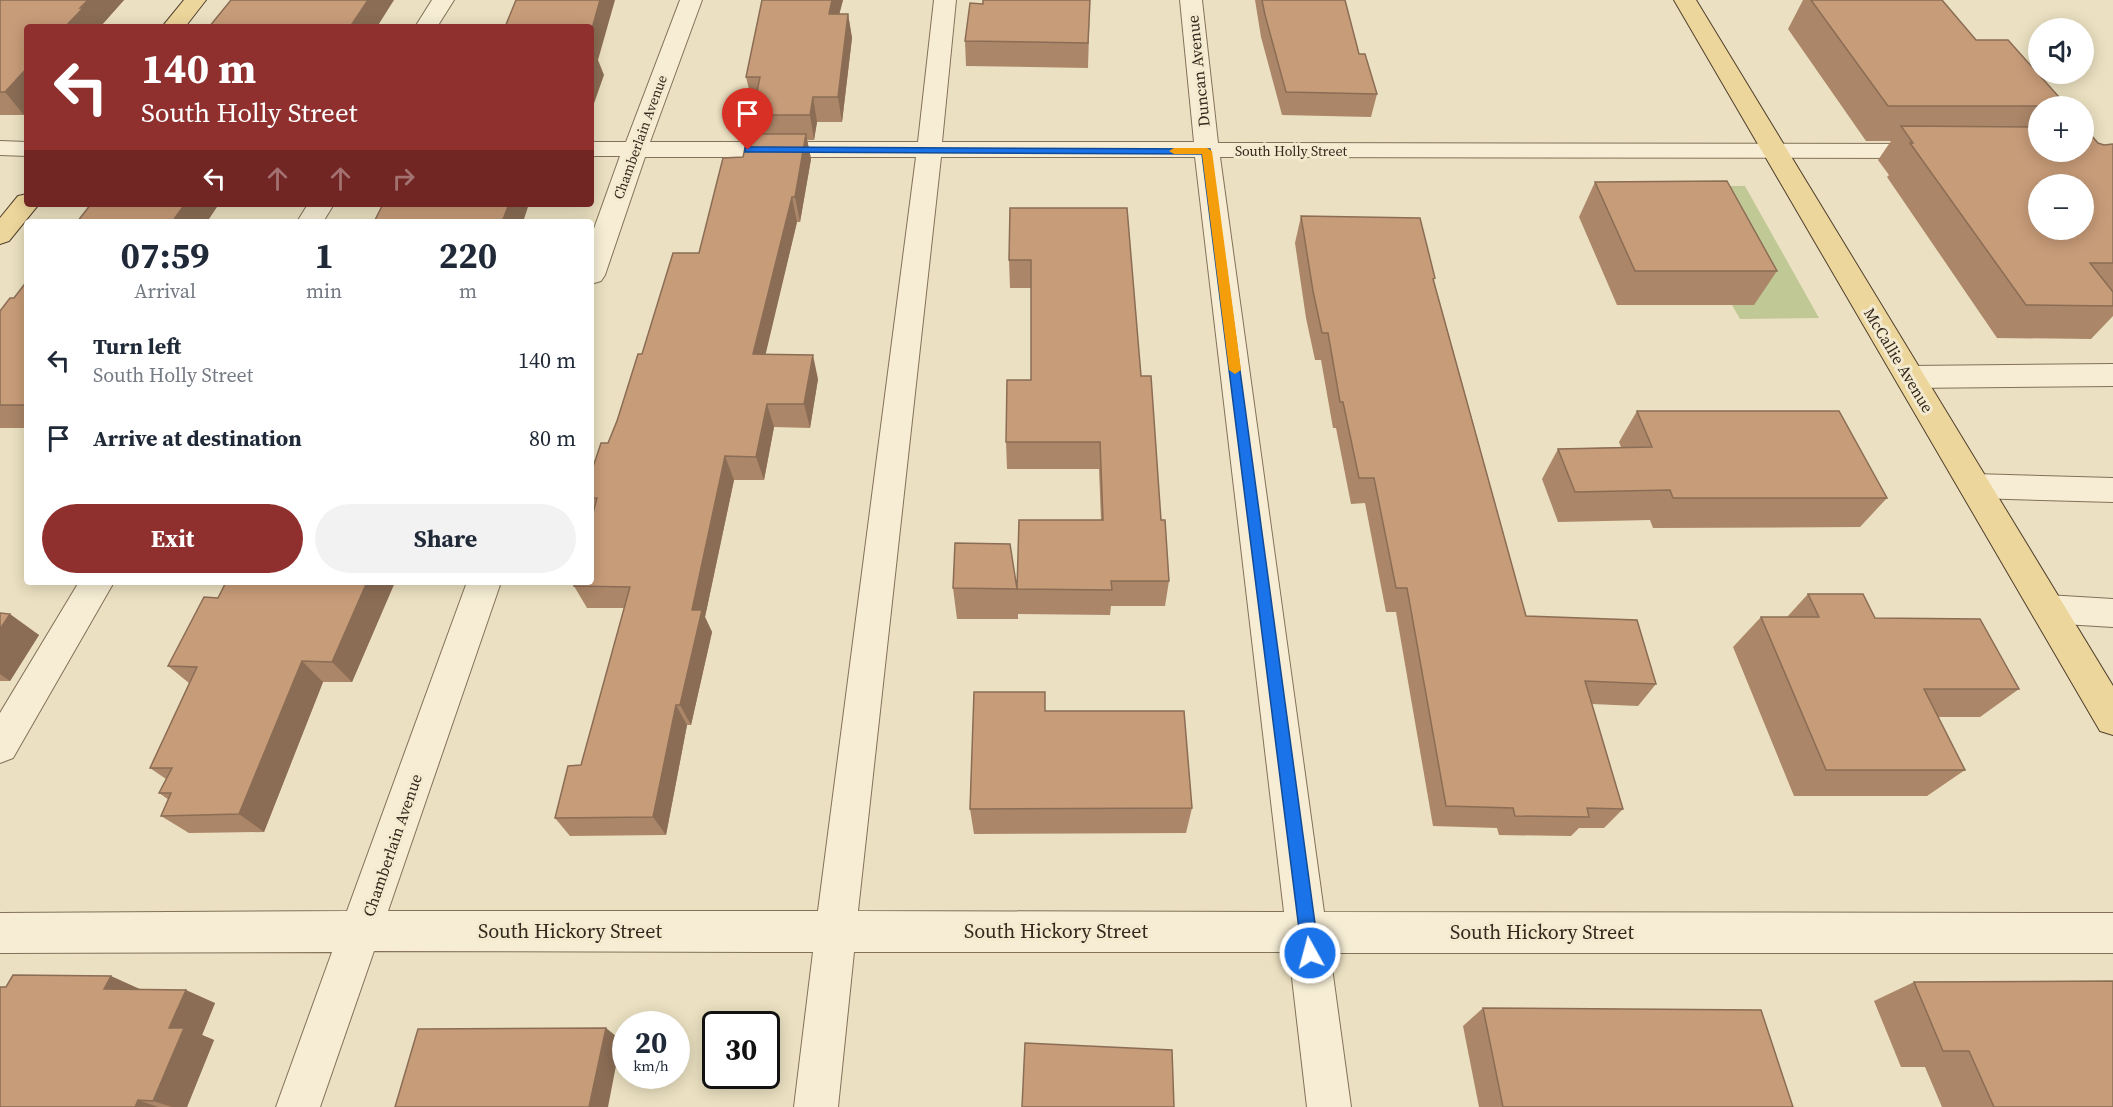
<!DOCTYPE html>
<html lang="en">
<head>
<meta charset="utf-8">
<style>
	:root { --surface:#fff; --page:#f2f2f3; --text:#1f2937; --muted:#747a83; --accent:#8f302e }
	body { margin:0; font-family:"Source Serif 4",serif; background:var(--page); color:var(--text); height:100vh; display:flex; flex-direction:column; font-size:22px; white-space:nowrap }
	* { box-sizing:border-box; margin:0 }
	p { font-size:20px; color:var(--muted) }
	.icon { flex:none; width:33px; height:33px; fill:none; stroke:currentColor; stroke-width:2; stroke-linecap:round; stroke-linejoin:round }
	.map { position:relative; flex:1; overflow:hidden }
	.details { position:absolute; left:24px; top:219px; width:570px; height:366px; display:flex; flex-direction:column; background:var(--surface); border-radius:6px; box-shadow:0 3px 15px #0003 }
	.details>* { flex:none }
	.banner { position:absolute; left:24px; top:24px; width:570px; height:183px; border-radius:6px; box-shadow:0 3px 15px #0003; background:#8f302e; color:#fff; overflow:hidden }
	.tools { position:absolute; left:2028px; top:18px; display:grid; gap:12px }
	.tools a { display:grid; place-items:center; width:66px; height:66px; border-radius:50%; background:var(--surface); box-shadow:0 3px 15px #0003; font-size:30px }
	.speed { position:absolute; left:612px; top:1011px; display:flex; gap:12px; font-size:30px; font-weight:700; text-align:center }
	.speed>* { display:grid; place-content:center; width:78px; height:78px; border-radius:50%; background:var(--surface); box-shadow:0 3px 15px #0003; line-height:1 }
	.speed small { font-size:15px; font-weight:400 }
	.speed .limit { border:3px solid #111; border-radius:9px; background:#fff; color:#111 }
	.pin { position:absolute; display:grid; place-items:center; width:51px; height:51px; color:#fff; margin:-62px -26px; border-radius:50% 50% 50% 0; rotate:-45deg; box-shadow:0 0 6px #0007 }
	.pin .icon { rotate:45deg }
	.me { position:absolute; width:66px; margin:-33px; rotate:353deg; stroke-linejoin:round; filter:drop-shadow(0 0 4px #0008) }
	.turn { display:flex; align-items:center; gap:21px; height:126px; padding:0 18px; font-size:27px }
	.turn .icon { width:78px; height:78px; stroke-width:2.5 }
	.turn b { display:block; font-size:42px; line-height:51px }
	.lanes { display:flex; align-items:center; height:57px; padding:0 18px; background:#0003; justify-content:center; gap:30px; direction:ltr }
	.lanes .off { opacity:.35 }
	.eta { display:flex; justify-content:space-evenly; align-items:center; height:102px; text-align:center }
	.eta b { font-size:36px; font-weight:700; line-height:42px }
	.primary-button { display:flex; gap:12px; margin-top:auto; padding:12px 18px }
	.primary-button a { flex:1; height:69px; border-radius:36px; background:var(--accent); color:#fff; font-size:24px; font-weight:700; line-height:69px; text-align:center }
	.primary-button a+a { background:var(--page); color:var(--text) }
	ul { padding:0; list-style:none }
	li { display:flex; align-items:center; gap:18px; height:78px; padding:0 18px }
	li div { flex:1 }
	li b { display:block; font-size:22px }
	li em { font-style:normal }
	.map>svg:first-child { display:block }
	.green { fill:#c0c896 }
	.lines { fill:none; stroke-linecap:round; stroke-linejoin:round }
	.minor-casing { stroke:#83715a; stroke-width:2 }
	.major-casing { stroke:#51402e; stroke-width:2 }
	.minor { fill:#f6edd4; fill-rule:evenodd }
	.major { fill:#edd69b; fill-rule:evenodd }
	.wall { fill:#ab8668 }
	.shaded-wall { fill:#8b6d55 }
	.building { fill:#c79c79; stroke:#8b6d55; stroke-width:1.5; fill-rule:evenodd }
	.route { fill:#1a73e8; stroke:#114b97; stroke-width:1.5 }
	.slow { fill:#f59e0b }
	.labels { text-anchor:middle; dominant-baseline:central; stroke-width:6; stroke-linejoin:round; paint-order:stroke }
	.far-street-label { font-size:14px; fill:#34291d; stroke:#f3ead0 }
	.street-label { font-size:16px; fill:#34291d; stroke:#f3ead0 }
	.near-street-label { font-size:20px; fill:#34291d; stroke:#f3ead0 }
</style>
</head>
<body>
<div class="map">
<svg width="2113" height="1107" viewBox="0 0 2113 1107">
	<rect width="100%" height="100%" fill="#ebe0c1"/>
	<path class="green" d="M1726 186H1745L1819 318 1740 319 1732 305H1753Z"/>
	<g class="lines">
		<defs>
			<path id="minor" d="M432 0H454L437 27H415Z
				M680 0H702L650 142H918L934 0H956L942 142H1194L1180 0H1202L1218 143 1929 144 1938 146 1941 151 1938 156 1929 158 1220 157 1324 912 2113 913V953H1330L1351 1107H1307L1289 952H854L838 1107H794L813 952 374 951 320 1107H276L332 952 0 953V913L347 911 467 582H501L388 911H818L916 157H645L605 275 601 281 591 284V237L620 156H591V142H626ZM941 157H1195L1284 912 858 911Z
				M0 141 27 142V156L0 155Z
				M308 204H334L323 222H297Z
				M2113 364V386L1909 388 1899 384 1894 377 1899 370 1909 366Z
				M1974 474 2113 478V502L1974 498 1963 495 1958 486 1963 477Z
				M79 582H114L13 758 0 763V713Z
				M2047 595 2113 599V627L2047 623 2035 619 2030 609 2035 599Z"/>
			<path id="major" d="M184 0H206L185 27H162Z
				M1674 0H1696L2113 686V735L2100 731Z
				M27 194V204H39L9 241 0 244V218L18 196Z"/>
		</defs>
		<use href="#minor" class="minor-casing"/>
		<use href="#major" class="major-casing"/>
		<use href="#minor" class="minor"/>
		<use href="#major" class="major"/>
	</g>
	<path class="wall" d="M0 0H124L100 27H27L24 115H0Z
		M762 0H843L839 14H848L852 38 842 122H817L814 140H807L811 159 800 222H797L765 354 818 379 810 428 774 427 764 480H734L705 617 712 632 691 725H687L666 835 570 836 555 818 581 765 624 608H587L574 586 592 516 591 513V473L608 443 642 354 699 253 743 157 757 134 752 115 755 102H752L746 77Z
		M1090 0 1088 68 966 66 965 41 983 4Z
		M1255 0H1345L1359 54 1377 94 1371 117 1282 115 1261 37Z
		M1803 0H1942L1976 40 2038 107V152L2098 143 2104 145 2113 144V316L2091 339 1997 338 1887 177 1889 175 1878 160 1891 141H1866L1788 29Z
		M1595 182 1777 271 1754 305H1617L1579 217Z
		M1010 208 1141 376 1169 581 1165 606H1111L1110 615 1018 614V619H957L953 588H1017L1101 520 1099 469H1007L1006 442 1031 380V288H1010L1009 260Z
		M1301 216 1434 281 1526 616 1656 684 1638 706 1592 704 1623 809 1604 828H1579L1571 836 1499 835 1497 828 1433 826 1396 612H1386L1365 503 1351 504 1336 428H1333L1321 360H1315L1306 318 1295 243Z
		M27 281V428H0V311L14 298Z
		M1637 411 1887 498 1860 527 1653 528 1650 520 1558 522 1542 479 1558 449 1621 447 1619 442Z
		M226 582H395L352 682H323L264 832 189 833 161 816 169 800 159 793 166 779 150 768 189 683 168 666 218 598Z
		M1808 594 1875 618 2019 689 1980 717H1938L1965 770 1927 796H1794L1733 647 1761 617H1787Z
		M0 613 39 635 10 681H0Z
		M1045 711 1192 808 1186 833 974 834 970 809Z
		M1914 982 2113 1107H1942L1925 1067H1901L1874 1001Z
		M141 989 215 1003 202 1035 214 1040 187 1107H0Z
		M1483 1008 1793 1107H1479L1463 1026Z"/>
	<path class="shaded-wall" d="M88 0H124L100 27H65Z
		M368 0H394L377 27H350Z
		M600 0H615L598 60 604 75 591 112V32Z
		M832 0H843L833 39 829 14Z
		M848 14 852 38 842 122 838 97Z
		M27 68V111L24 115 5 92Z
		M813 97 817 122 814 140 810 115Z
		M806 134 811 159 800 222 795 197Z
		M792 197 797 222 760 378 753 354Z
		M185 204H219L207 222H172Z
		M509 204H529L523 222H502Z
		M813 355 818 379 810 428 804 404Z
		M767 404 774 427 764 480 756 457Z
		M725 456 734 480 705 617 712 632 691 725 680 705 692 610Z
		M367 582H395L352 682 332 662Z
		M10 614 39 635 10 681 0 674V629Z
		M302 661 323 682 264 832 239 814Z
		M676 705 687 725 666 835 653 817Z
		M111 976 142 990 104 989Z
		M186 990 215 1003 202 1035 214 1040 187 1107H172L153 1101 169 1028Z
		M606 1028 621 1040 608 1107H589Z
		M138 1100 158 1107H135Z"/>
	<path class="building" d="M0 0H88L80 8H83L65 27H27V68L5 92H0Z
		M231 0H368L350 27H209Z
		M516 0H600L591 32V27H505Z
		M762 0H832L829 14H848L838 97H813L810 115H752L760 77H746Z
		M983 0H1090L1088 43 965 41 970 3 983 4Z
		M1262 0H1345L1359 54H1365L1377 94 1286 92 1265 15Z
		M1811 0H1942L1976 40H2008L2067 106H1888Z
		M591 51H595L591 62Z
		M1901 126 2038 127V152H2084V127L2098 143 2104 145 2113 144V263H2090L2113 292V306L2026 305 1910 143H1913ZM2038 184H2084V230H2038Z
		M748 134H806L795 197H792L753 354 813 355 804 404H767L756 457 725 456 692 610H702L680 705H676L653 817 555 818 568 766 581 765 630 587 574 586 575 582H591V521L597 498H591V473L601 443H608L617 421 638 354H642L673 253H699L723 158 743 157Z
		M1727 181 1777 271H1635L1595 182Z
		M91 204H185L172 222H77Z
		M383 204H509L502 222H374Z
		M1010 208H1127L1141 376H1151L1161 520H1165L1169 581H1111L1112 590 1017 589 1019 520H1103L1100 442H1006L1007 380H1031V260H1009Z
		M1301 216 1420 218 1435 278 1433 279 1526 616 1637 620 1656 684 1585 681 1623 809 1587 808 1589 817 1515 816 1513 808 1446 806 1407 588H1396L1374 478H1359L1343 402H1340L1328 333H1322L1313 291Z
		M27 281V405H0V311L10 298H14Z
		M1637 411H1839L1887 498H1673L1670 490 1575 492 1558 449 1652 447Z
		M955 543 1010 544 1017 589 953 588Z
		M226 582H367L332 662 302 661 239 814 161 816 171 793H159L172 768H150L197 667 168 666 204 597 218 598Z
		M1808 594H1863L1875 618 1980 619 2019 689H1924L1965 770H1826L1761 617H1819Z
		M0 613 10 614 0 629Z
		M974 692H1045V711H1184L1192 808 970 809Z
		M13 975 111 976 104 989 186 990 169 1028H184L153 1101 138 1100 135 1107H0V987H6Z
		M2113 981V1107H1994L1969 1051H1943L1914 982Z
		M1483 1008 1761 1010 1793 1107H1503Z
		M606 1028 589 1107H395L418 1029Z
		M1025 1043 1172 1050 1174 1107H1022Z"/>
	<path class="route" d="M748 147 1210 149 1319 953 1316 959 1310 962 1304 959 1302 953 1202 154 745 152V148Z"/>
	<path class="slow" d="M1207 148 1212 151 1241 370 1235 374 1229 370 1202 154H1174L1169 151 1174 148Z"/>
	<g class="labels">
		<g class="far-street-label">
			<text transform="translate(640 137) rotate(-70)">Chamberlain Avenue</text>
			<text x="1291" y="151">South Holly Street</text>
		</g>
		<g class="street-label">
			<text transform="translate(1198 71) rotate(-96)">Duncan Avenue</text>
			<text transform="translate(1899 360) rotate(59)">McCallie Avenue</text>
			<text transform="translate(392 845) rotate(-71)">Chamberlain Avenue</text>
		</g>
		<g class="near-street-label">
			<text x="570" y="931">South Hickory Street</text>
			<text x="1056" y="931">South Hickory Street</text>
			<text x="1542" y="932">South Hickory Street</text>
		</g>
	</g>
</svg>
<div class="tools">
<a><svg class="icon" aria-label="sound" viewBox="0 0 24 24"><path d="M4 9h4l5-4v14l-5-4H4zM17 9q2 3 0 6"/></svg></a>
<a>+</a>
<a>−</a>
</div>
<div class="speed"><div>20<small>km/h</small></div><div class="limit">30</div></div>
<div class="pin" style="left:748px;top:150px;background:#d93025"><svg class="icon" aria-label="arrive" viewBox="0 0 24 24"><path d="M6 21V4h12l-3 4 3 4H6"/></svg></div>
<svg class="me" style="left:1310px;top:953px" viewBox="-20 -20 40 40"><circle r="17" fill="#1a73e8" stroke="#fff" stroke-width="3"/><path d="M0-11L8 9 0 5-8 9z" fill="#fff"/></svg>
<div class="banner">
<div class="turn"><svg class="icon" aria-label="left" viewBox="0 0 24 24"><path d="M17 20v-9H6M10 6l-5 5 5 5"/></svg><div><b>140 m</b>South Holly Street</div></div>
<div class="lanes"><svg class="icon" aria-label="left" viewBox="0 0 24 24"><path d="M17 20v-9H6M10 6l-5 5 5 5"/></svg><svg class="icon off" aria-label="ahead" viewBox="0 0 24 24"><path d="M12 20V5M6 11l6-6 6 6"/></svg><svg class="icon off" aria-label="ahead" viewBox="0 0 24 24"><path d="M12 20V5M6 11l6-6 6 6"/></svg><svg class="icon off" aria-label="right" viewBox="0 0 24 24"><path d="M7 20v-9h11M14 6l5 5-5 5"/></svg></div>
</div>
<section class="details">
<div class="eta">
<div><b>07:59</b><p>Arrival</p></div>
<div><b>1</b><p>min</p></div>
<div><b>220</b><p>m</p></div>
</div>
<ul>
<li><svg class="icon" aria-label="left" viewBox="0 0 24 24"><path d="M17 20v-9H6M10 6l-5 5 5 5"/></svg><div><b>Turn left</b><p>South Holly Street</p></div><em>140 m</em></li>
<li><svg class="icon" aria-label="arrive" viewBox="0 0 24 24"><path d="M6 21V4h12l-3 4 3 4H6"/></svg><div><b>Arrive at destination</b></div><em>80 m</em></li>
</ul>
<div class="primary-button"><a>Exit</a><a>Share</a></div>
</section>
</div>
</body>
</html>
